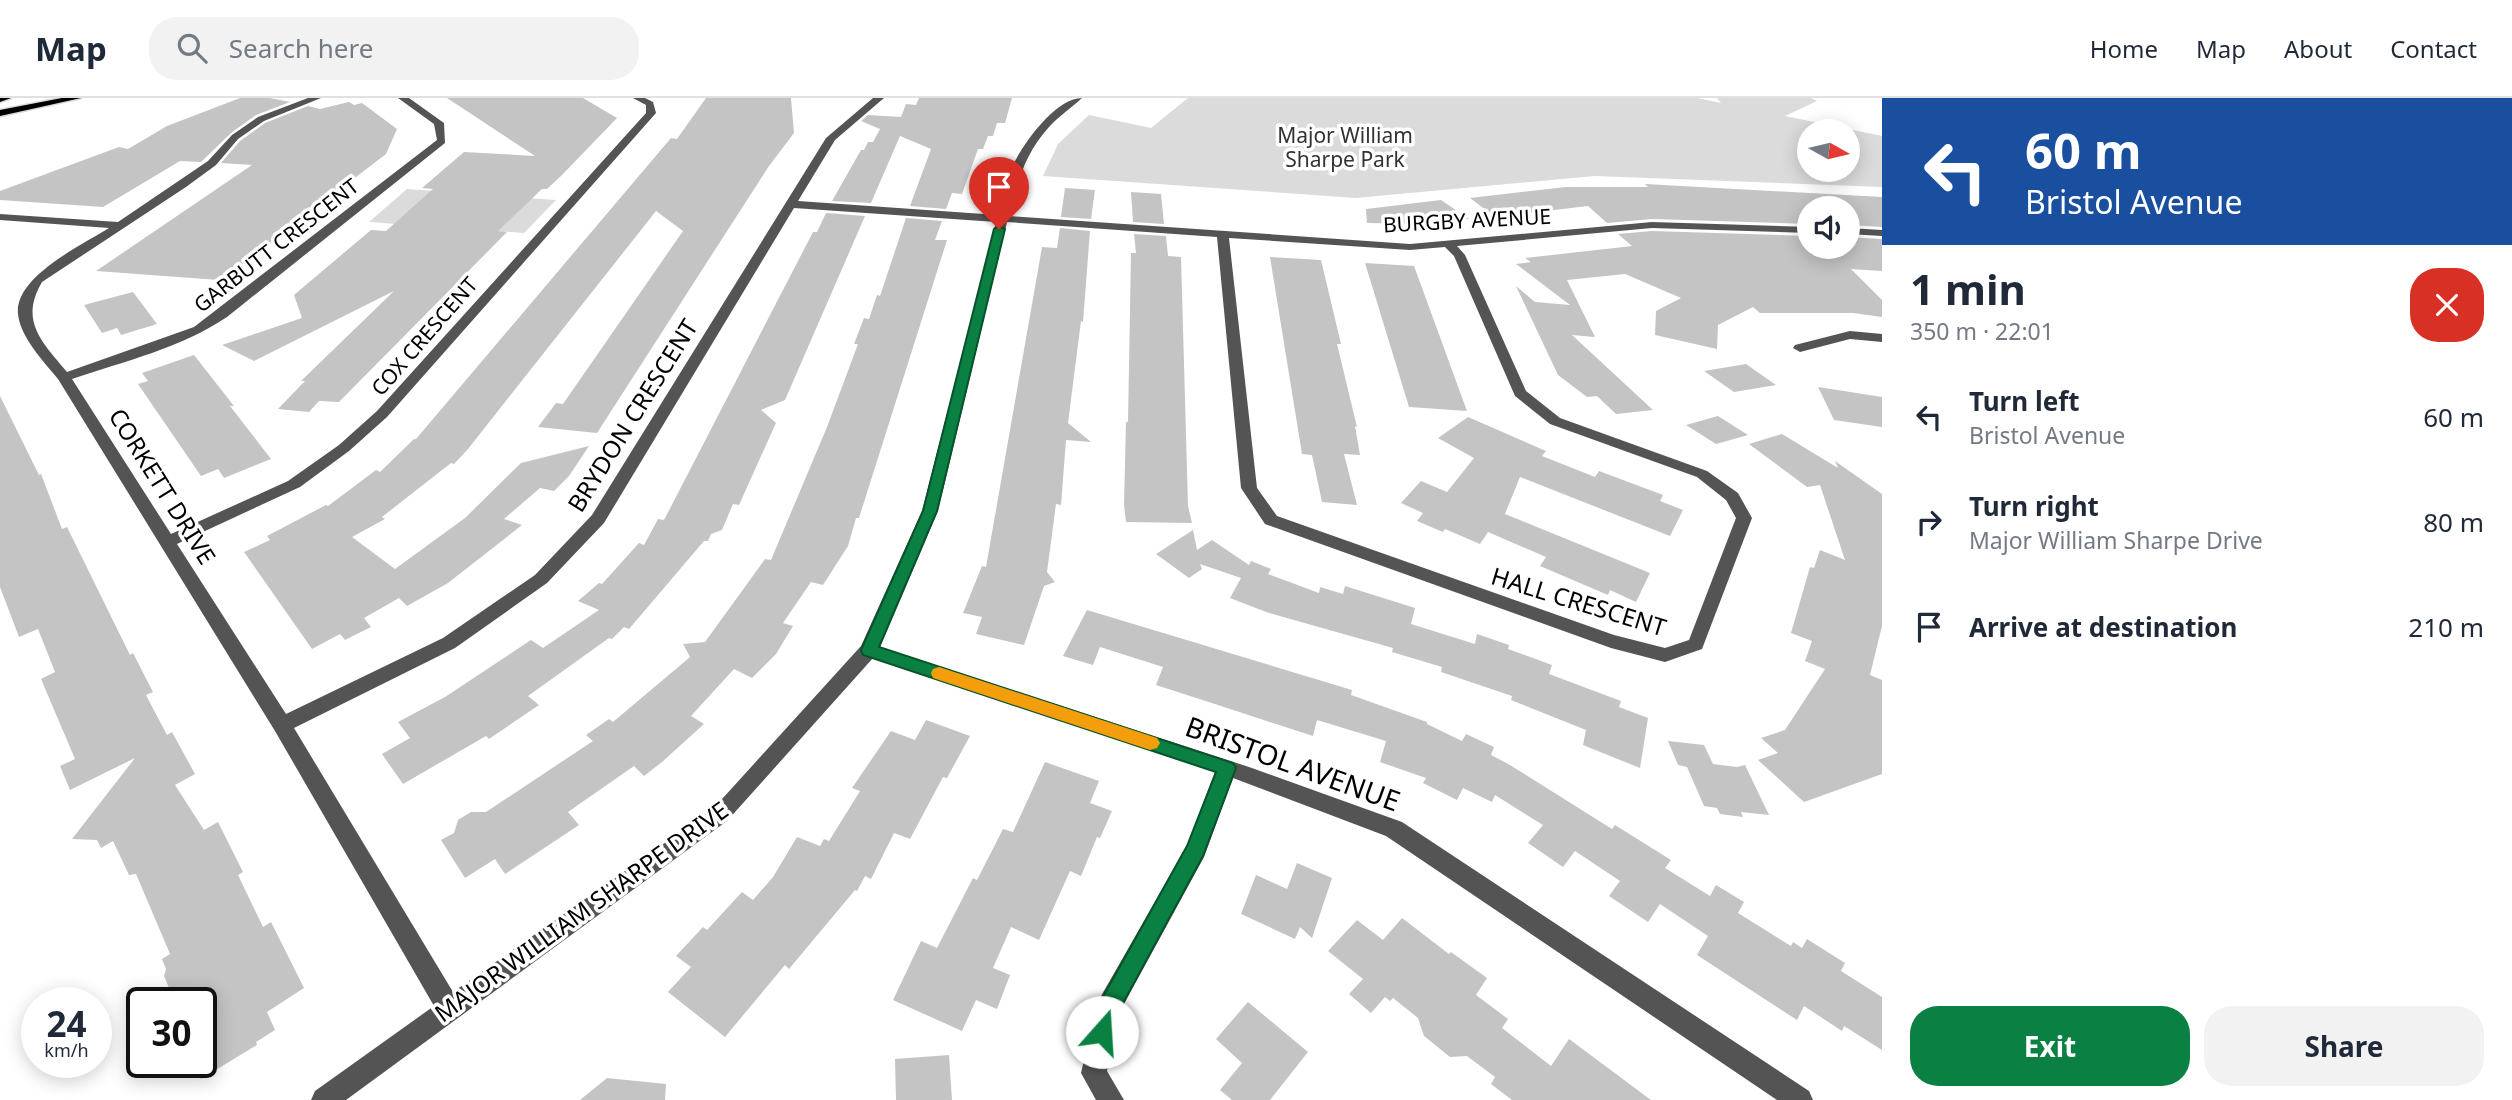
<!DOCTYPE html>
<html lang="en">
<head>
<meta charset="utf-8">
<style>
	:root { --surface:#fff; --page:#f2f2f3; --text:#1f2937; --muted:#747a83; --line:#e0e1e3; --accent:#0b8043 }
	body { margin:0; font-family:"Noto Sans",sans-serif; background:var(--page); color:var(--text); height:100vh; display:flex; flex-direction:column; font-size:26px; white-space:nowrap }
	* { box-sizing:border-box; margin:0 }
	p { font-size:23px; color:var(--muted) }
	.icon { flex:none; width:38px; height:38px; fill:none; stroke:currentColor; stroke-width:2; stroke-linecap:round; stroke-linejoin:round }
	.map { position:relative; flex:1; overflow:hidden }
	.sheet { display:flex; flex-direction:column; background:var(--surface); width:630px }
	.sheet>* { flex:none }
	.top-card { background:#1a4fa0; color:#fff; overflow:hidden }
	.needle { width:46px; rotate:98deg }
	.tools { position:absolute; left:1797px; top:21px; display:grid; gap:14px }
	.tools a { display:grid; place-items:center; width:63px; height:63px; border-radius:50%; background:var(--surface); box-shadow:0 4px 18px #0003; font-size:35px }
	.speed { position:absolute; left:21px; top:889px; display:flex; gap:14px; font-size:35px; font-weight:700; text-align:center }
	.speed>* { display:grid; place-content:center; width:91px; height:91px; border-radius:50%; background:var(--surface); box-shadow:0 4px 18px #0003; line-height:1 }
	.speed small { font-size:18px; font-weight:400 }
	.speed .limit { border:4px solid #111; border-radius:10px; background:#fff; color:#111 }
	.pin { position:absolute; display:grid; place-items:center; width:60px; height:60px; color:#fff; margin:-72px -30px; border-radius:50% 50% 50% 0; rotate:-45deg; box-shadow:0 0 7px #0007 }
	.pin .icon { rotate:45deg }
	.me { position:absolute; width:77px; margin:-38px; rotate:19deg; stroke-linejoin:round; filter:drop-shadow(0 0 5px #0008) }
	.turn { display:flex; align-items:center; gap:24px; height:147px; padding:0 28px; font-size:32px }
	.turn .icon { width:91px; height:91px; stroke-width:2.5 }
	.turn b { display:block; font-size:49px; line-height:60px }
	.round { display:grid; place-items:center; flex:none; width:74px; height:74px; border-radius:28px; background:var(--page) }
	.head { display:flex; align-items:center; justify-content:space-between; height:119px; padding:0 28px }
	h1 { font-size:42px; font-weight:700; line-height:52px }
	.primary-button { display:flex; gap:14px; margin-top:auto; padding:14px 28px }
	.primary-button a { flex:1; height:80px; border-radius:28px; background:var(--accent); color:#fff; font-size:28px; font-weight:700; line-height:80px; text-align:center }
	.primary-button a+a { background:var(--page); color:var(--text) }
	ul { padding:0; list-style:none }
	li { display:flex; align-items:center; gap:21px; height:105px; padding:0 28px }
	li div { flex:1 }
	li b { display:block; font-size:26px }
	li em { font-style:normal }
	header { display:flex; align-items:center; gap:42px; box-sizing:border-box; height:98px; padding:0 35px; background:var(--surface); border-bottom:2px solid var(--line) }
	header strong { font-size:33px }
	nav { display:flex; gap:38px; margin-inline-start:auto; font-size:24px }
	.search { width:490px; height:63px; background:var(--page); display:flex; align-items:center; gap:18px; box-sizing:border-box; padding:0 24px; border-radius:28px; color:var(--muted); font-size:26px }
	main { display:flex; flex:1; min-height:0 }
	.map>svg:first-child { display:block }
	.green { fill:#dbdbdb; fill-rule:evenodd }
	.building { fill:#c4c4c4 }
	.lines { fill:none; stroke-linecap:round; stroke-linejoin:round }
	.major-casing { stroke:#dbdbdb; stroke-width:3 }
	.minor { fill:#545454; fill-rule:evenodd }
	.major { fill:#000; fill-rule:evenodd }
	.route { fill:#0b8043; stroke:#07532c; stroke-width:2 }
	.slow { fill:#f59e0b }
	.labels { text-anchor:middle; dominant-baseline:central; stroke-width:7; stroke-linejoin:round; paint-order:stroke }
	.far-park-label { font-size:21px; fill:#323232; stroke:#fff }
	.far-street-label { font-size:21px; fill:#000; stroke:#fff }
	.street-label { font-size:24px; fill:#000; stroke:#fff }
	.near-street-label { font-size:28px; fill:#000; stroke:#fff }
</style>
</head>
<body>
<header>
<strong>Map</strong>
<div class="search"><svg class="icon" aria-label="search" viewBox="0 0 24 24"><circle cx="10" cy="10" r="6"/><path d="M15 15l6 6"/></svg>Search here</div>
<nav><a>Home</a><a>Map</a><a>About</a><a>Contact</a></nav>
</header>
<main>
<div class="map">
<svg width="1882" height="1002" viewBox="0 0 1882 1002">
	<rect width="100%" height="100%" fill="#fff"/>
	<path class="green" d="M1188 0H1697L1721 5 1717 0H1811L1817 3 1785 18 1882 38V89L1595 78 1356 100 1043 78 1058 46 1089 17 1151 30ZM1848 33V72H1810V33Z
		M407 91 556 102 524 135 369 124Z"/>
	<path class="building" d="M240 0H270L290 4 256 17 231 35 201 64 180 63 103 109 0 102V93L119 49 128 51 167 28Z
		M447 0H583L617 20 562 77 547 91H542L498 133 507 134 339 304 319 303 309 314 278 311 305 283H301L394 193 254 263 222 247 302 220 294 197 371 132 386 133 433 91 422 90 464 54 535 58Z
		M706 0H791L794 35 769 68 597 335 538 329 556 305 563 306 683 133 656 113 468 351 454 366 451 365 382 419 385 421 352 439 395 471 465 420 521 365 589 348 569 378 554 393 540 390 504 421 522 427 448 485 407 508 399 500 364 520 371 529 345 542 340 536 312 551 244 454 270 442 267 438 326 407 328 408 376 372 380 374 414 341H416L671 40 677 41Z
		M919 0H1012L1005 25H997L993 38H988L983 51H978L962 96 952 95 946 111 910 108 931 51 900 38 871 105 832 103 861 52H864L868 44H873L880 31 861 23 868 17 901 19 906 6 916 7Z
		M349 4 354 7 362 5 397 31 386 56 229 176 219 182 96 173 252 67 221 65 240 43 265 25 308 8 320 11Z
		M1645 86 1882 99V129L1848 127V110H1810V126L1652 121 1607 125 1588 108 1495 119 1470 100 1566 89H1648Z
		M1065 90 1095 92 1091 121 1061 119Z
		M1131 94 1161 96 1164 126 1133 124Z
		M1441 102 1469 121 1424 126 1367 125 1366 111Z
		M826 115 865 118 785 302 761 312 776 325 739 407 733 406 722 432 711 436 708 443H704L629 531 624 529 612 541 609 540 528 598 539 607 489 641 486 638 403 686 382 656 410 640 398 624 445 599 531 542 543 550 599 512 578 503 599 485 602 486 639 445 644 447 658 421 664 422 813 134H817Z
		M906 120 942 123 935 142H947L859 420H856L848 448 823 487 811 484 783 525 793 528 776 556 752 580 734 571 691 618 704 626 662 664 644 678 634 668 568 714 579 727 505 776 495 761 465 780 441 742 454 735 458 722 471 714H486L593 643 586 637 609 621 613 624 690 559 683 546 705 544 765 461 771 462 827 329 858 246H854L864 220 869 221 877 197 880 198Z
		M1060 130 1090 133 1083 224 1081 223 1068 325 1091 344 1066 342 1061 407 1056 406 1047 474 1055 484 1044 488 1024 547 976 536 982 519 963 515 982 468 986 469 1042 149 1057 150Z
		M1652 133 1810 138V149H1848V139L1882 141V173L1851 171 1882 202V219L1853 215H1760L1753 209 1718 227 1717 251 1655 237 1656 213 1681 200 1625 176 1567 182 1595 239 1572 237 1653 312 1616 316 1597 298 1587 299 1558 277 1516 188 1535 204 1570 207 1516 166 1531 164 1525 160 1632 148 1618 136Z
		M1134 136 1166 138 1168 158 1181 159 1188 408 1192 425 1126 424 1124 407 1126 324H1128L1131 155H1136Z
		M1270 159 1321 162 1341 246H1337L1357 329 1355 328 1360 357 1344 356 1357 407 1322 404 1312 357 1302 356Z
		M1365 165 1414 168 1467 313 1409 309Z
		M133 194 157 226 121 237 117 230 102 235 84 207Z
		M194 257 234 308H230L271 361 224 380 218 371 201 378 138 286 148 283 142 275Z
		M1746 266 1776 287 1734 294 1704 273Z
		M1818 289 1882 299V329L1834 322Z
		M0 298 39 377 41 376 62 431 67 429 130 557 133 555 153 594 146 597 167 637 172 634 195 676 175 687 204 732 218 724 243 774 238 777 263 829 271 824 304 890 267 914 275 932 256 944 257 947 201 981V905H182L179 897H172L164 878 166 871 162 861 170 856 136 776 129 777 113 743 101 750 97 742 72 741 135 660 70 692 60 668 75 661 41 581 55 574 38 531 19 539 0 489Z
		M1718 318 1748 337 1716 346 1686 327Z
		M1468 319 1546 353 1542 358 1595 379 1599 373 1663 397 1660 403 1683 412 1670 438 1520 379 1505 416 1650 475 1636 504 1610 492 1608 497 1540 468 1546 459 1488 434 1480 446 1445 431 1443 434 1417 423 1423 415 1401 405 1421 383 1447 394 1474 360 1438 340Z
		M1782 336 1838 370 1835 363 1882 396V528L1870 577 1882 582V676L1804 704 1758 662 1778 655 1761 640 1785 632 1825 571 1805 563 1812 543 1791 535 1810 469 1814 470 1820 452 1845 462 1820 387 1807 389 1749 346Z
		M1193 432 1197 452 1212 442 1249 467 1251 463 1271 471 1268 476 1319 495 1320 489 1343 496 1345 488 1415 510 1411 526 1475 546 1477 536 1509 547 1508 551 1552 567 1549 576 1621 603 1619 609 1648 620 1640 670 1583 647 1586 632 1511 602 1512 598 1441 574 1442 569 1392 554 1393 550 1266 514 1230 500 1241 480 1200 466 1202 471 1189 480 1156 456Z
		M1087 512 1352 592 1351 597 1427 624V626L1462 643 1466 636 1494 649 1491 657 1510 667 1612 731 1615 727 1671 762 1665 770 1710 798 1716 787 1744 804 1738 815 1791 848 1793 844 1802 850 1807 841 1845 865 1841 873 1882 899V952L1844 928 1842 933 1804 908 1797 922 1697 857 1708 838 1660 806 1648 824 1609 798 1620 783 1575 753 1563 769 1528 745 1543 727 1495 697 1492 704 1463 690 1457 702 1423 685 1426 680 1380 664 1386 643 1317 622 1313 638 1221 608 1156 587 1163 569 1100 549 1093 567 1063 558Z
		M926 622 970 638 947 680 943 679 910 741 894 735 871 781 865 778 857 793 855 792 789 871 785 867 725 939 668 894 691 869 676 858 703 829 707 832 742 794 753 802 773 779 797 739 820 748 824 741 829 743 860 693 852 690 891 633 915 642Z
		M1668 643 1704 647 1713 666 1737 669 1745 667 1769 717 1741 714 1743 719 1720 716 1717 710 1704 708 1687 669 1678 667Z
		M1045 664 1099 683 1090 705 1112 713 1100 740 1097 739 1081 778 1070 773 1039 842 1011 829 993 870 1010 877 997 911 976 902 962 933 893 902 921 843 937 850 973 780 977 782 1003 731 1013 734Z
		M1297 765 1332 780 1312 840 1300 829 1295 841 1241 816 1256 777 1287 791Z
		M1402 820 1449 856 1451 854 1487 880 1476 897 1508 921 1502 930 1551 968 1569 941 1651 1002H1512L1491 986 1495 979 1467 958 1450 959 1424 938 1418 920 1393 900 1390 903 1385 899 1371 915 1349 896 1363 881 1328 853 1357 822 1383 842Z
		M1248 904 1308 954 1270 1002H1232L1220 992 1242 965 1216 941Z
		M949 957 952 1002H896L895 961Z
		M607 980 666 986 665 1002H580Z"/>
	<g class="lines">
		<defs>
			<path id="major" d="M0 0H11L0 4Z
				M62 0H81L0 18V12Z"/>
		</defs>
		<use href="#major" class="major-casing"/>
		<path class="minor" d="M308 0H321L264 23 238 41 216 67 186 89 42 184C19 223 42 244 67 274L194 229 437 42 434 26 398 0H409L444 25 445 45 227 219C181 250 125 263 72 281L171 436 288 383 339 347 377 313 646 15V7L633 0H645L653 4 656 15 387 319 349 353 300 389 177 446 286 616 443 540 535 477 592 417 826 40 873 0H884L835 42 798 103 998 117C1001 105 1003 92 1007 80 1016 55 1053 0 1082 0 1071 10 1059 18 1049 29 1025 55 1017 85 1009 118L1410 146 1652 124 1810 129V135L1652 130 1457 148 1465 157 1526 293 1560 320 1707 373 1738 395 1752 420 1702 551 1665 564 1611 550 1265 426 1241 390 1217 139 1007 124 938 413 880 549 1249 669 1402 724 1809 993 1813 1002H1777L1386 738 1233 680 1204 759 1118 917 1107 973 1124 1002H1096L1081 975 1097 905 1187 748 1215 674 873 560 727 723 346 1002H311L315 993 434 908 275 633 58 281C44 264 20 239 18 216 14 179 82 147 109 130L0 122V116L118 124 208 63 232 37 258 19ZM794 110 996 124 922 413 861 548 713 711 453 894 294 630 455 550 547 485 604 425ZM1229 140 1410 152 1445 149 1454 158 1515 298 1550 326 1697 379 1726 402 1736 420 1689 542 1665 550 1614 537 1277 418 1257 390Z
			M1848 130 1882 132V138L1848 136Z
			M1850 233 1882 236V244L1850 241 1800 254 1793 250 1795 247Z"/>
		<use href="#major" class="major"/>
	</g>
	<path class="route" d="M999 128 1005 131 937 413 879 549 1233 665 1236 670 1203 758 1117 916 1110 942 1102 945 1094 942 1091 934 1099 906 1187 748 1216 674 863 557 861 552 923 413 994 131Z"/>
	<path class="slow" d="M939 569 1157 640 1160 645 1157 650 1150 652 933 580 931 575 933 571Z"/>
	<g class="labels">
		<g class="far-park-label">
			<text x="1345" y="37">Major William<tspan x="1345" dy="24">Sharpe Park</tspan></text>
		</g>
		<g class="far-street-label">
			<text transform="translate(1467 122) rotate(-3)">BURGBY AVENUE</text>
			<text transform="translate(276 147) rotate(-38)">GARBUTT CRESCENT</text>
			<text transform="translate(424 238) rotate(-49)">COX CRESCENT</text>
		</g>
		<g class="street-label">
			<text transform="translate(632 317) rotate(-58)">BRYDON CRESCENT</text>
			<text transform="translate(163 388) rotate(58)">CORKETT DRIVE</text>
			<text transform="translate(1579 503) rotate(17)">HALL CRESCENT</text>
			<text transform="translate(581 813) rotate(-36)">MAJOR WILLIAM SHARPE DRIVE</text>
		</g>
		<g class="near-street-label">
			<text transform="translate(1293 665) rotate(20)">BRISTOL AVENUE</text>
		</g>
	</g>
</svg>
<div class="tools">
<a><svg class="needle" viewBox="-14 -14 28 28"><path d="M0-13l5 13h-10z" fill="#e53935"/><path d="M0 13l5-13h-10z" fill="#747a83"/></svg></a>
<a><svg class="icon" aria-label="sound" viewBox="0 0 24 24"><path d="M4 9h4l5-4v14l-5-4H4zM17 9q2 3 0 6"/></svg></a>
</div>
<div class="speed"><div>24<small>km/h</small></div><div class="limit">30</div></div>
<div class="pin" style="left:999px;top:131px;background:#d93025"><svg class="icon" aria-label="arrive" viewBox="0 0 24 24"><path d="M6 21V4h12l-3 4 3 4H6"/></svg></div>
<svg class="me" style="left:1102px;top:934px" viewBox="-20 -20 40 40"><circle r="19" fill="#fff"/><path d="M0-13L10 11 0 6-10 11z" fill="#0b8043"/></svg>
</div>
<section class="sheet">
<div class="top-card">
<div class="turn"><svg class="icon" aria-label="left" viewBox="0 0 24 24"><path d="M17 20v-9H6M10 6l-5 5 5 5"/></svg><div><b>60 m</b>Bristol Avenue</div></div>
</div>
<div class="head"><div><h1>1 min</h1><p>350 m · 22:01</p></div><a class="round" style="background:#d93025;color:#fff"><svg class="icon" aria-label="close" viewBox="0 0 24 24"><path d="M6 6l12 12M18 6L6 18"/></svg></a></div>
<ul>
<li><svg class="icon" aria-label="left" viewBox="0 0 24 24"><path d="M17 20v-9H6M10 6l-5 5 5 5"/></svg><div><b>Turn left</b><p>Bristol Avenue</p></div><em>60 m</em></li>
<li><svg class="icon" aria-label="right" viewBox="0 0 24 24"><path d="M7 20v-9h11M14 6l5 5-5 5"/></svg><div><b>Turn right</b><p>Major William Sharpe Drive</p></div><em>80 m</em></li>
<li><svg class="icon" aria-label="arrive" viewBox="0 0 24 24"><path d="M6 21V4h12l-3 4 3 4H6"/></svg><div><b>Arrive at destination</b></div><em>210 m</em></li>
</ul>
<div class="primary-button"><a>Exit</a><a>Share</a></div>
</section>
</main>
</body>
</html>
